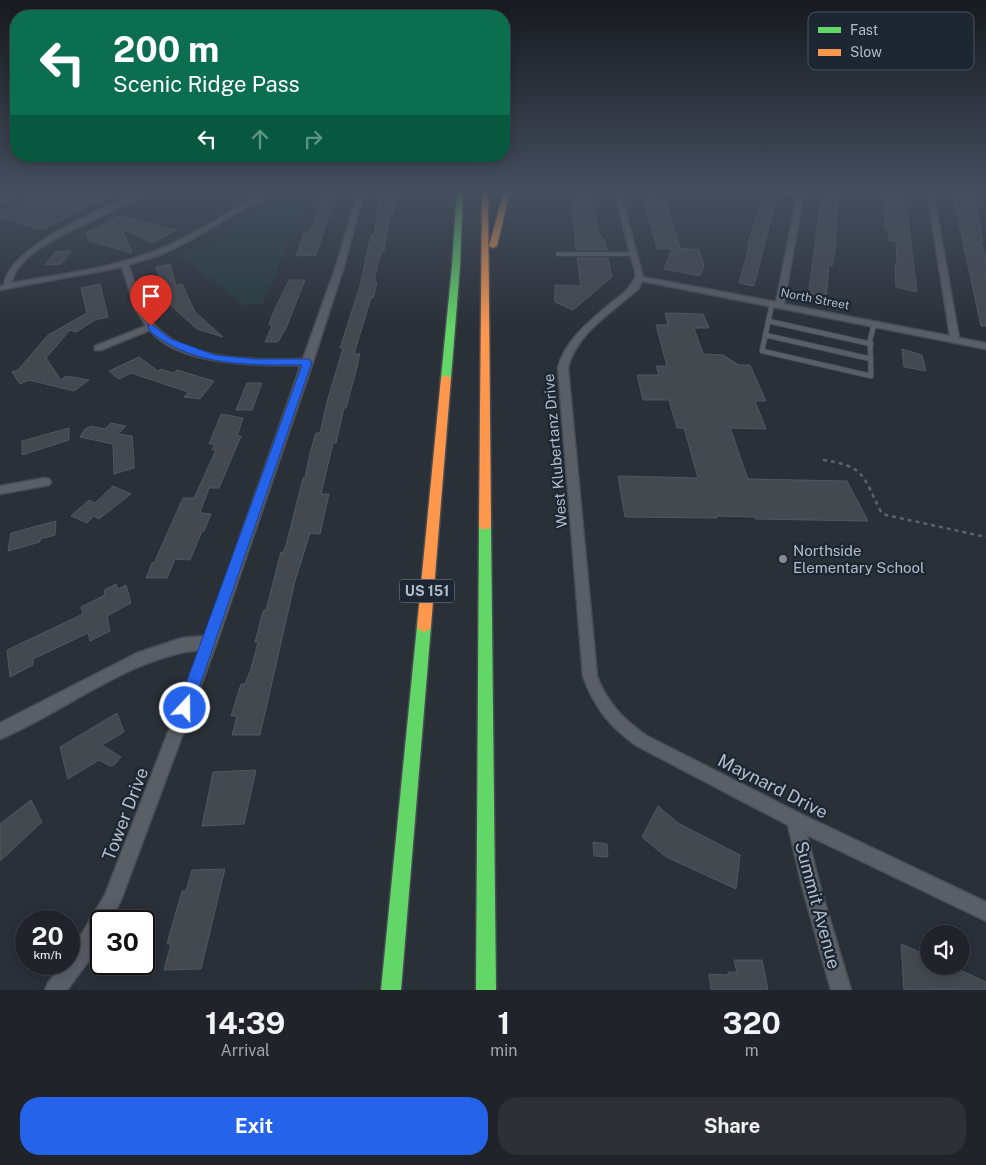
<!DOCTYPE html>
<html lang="en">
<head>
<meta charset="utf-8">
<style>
	:root { --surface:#20242a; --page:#2d3036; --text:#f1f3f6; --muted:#a2a4a8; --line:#3d4147; --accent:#2563eb }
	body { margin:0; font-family:"Public Sans",sans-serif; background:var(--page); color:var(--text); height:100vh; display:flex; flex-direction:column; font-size:19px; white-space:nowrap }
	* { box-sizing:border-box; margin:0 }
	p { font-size:16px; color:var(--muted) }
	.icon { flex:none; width:28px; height:28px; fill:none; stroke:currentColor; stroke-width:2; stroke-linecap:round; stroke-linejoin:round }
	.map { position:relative; height:990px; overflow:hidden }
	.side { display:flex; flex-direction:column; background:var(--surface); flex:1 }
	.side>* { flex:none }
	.banner { position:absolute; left:10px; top:10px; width:500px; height:152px; border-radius:20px; box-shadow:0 2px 12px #0003,0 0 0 1px var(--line); background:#0b6e4f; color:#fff; overflow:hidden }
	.controls { position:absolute; left:920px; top:925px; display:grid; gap:10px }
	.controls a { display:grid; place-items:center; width:50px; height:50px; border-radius:50%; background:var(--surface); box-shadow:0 2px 12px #0003,0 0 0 1px var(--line); font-size:25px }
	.speed { position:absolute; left:15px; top:910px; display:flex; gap:10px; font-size:25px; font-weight:700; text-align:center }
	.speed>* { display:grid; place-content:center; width:65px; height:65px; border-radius:50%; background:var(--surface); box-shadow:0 2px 12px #0003,0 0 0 1px var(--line); line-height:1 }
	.speed small { font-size:12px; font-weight:400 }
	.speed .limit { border:2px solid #111; border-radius:8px; background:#fff; color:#111 }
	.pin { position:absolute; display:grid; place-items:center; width:42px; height:42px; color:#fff; margin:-51px -21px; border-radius:50% 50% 50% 0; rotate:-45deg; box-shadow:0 0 5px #0007 }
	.pin .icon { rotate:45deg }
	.me { position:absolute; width:55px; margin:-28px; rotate:21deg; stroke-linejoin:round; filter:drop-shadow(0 0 4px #0008) }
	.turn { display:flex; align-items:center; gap:18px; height:105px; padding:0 20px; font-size:22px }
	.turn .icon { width:65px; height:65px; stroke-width:2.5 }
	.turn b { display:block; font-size:35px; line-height:42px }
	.lanes { display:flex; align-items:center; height:48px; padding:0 20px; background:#0003; justify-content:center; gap:25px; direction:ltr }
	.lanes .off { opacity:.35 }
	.eta { display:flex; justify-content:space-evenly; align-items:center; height:85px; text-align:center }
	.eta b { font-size:30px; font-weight:700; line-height:35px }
	.action { display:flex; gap:10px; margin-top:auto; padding:10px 20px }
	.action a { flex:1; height:58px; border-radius:20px; background:var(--accent); color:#fff; font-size:20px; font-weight:700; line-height:58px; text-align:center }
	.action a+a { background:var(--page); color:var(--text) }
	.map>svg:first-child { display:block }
	.green { fill:#273a3e }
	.building { fill:#444950; stroke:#52575f }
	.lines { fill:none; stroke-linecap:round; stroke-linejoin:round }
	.lane-far1-casing { stroke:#484c53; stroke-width:5 }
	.lane-casing { stroke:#484c53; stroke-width:6 }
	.street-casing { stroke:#484c53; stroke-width:3 }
	.fast-casing { stroke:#474c53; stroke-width:3 }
	.slow-casing { stroke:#474c53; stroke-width:3 }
	.path { stroke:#5d636a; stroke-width:2.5; stroke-dasharray:4 4; stroke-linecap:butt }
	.lane-far1 { stroke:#5a5e66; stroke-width:4 }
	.lane { stroke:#5a5e66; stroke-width:4.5 }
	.street { fill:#5a5e66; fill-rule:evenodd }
	.fast { fill:#63d668; fill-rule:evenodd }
	.slow { fill:#ff974d; fill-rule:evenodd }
	.route { fill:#2563eb; stroke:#184099 }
	.poi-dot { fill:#848b96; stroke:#1d2633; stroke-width:2 }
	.labels { text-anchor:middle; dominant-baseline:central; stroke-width:4.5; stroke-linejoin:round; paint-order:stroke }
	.far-street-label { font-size:12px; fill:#b4bcc9; stroke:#1d2633 }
	.shield { fill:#1d2633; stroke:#878f9c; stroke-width:1 }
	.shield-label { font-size:14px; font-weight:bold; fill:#b4bcc9 }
	.street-label { font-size:15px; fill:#b4bcc9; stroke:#1d2633 }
	.poi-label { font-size:15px; fill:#b4bcc9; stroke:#1d2633; text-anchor:start }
	.near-street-label { font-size:18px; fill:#b4bcc9; stroke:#1d2633 }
	.key { fill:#1d2633; stroke:#4a5360; stroke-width:1 }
	.key-label { font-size:14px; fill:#b4bcc9 }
</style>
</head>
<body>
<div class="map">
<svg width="986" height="990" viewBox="0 0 986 990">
	<rect width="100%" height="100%" fill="#2a3038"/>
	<path class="green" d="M291 191 309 195 263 304 243 305 179 255 213 240Z"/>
	<path class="building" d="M41 191H120L42 230 0 217V211Z
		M381 191H396L393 214H390L384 251H381L374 282H377L373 298H371L354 354H360L355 375 346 408H344L336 443H333L321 494H329L320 534 310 533 295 581 260 735H232L237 716H231L241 684H245L251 669 258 642H255L262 615 264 610H266L281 552 283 553 286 545 303 478H305L310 453 316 433H320L327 402 343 348H340L360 286 371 235H374Z
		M576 191H589L601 239H604L607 250H576L572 205V200H577Z
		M822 191H838L835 251 832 266 829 265 826 301 808 297Z
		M884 191H902L903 201 906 208 909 225 917 292 896 287 895 264 897 265 896 241 889 240V230H885Z
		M952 191H974L978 205 975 204 982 230 980 229 984 242 981 241 986 259V326H981Z
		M336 196 316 255 296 256 304 232H309L313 225 322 197Z
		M643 198 665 199 680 248 699 250 704 266 700 276 664 269 672 249H657Z
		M762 201 775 203 754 286 739 283 749 247 747 246Z
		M120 216 176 230 152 243 122 229 132 253 89 241 86 233Z
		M71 251 61 264 45 265 55 252Z
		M577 258H608L612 277 573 310 555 302V285L581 286Z
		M170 264 176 286 182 284 195 312 223 337 197 329 168 303 156 267Z
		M289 280H305L286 328 278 342H265L272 326 269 324 274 311Z
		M100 284 108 317 95 320 76 332 70 330 46 358 61 380 66 376 89 380 74 391 29 380 20 384 12 372 18 370 48 335 87 313 81 288Z
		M665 313 703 314 709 328H694L703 354 723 355 739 365H750L766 401H755L766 429 730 428 748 479 847 481 868 521 756 519 755 517 716 516 717 518 625 517 618 476 698 478 684 428H677L669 400H643L637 375H659L656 366H667L656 325H668Z
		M902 349 922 355 926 371 904 367Z
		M139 357 158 371 161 369 174 373 177 370 214 381 200 399 184 397 188 392 131 373 119 379 109 371Z
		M247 383H262L252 410H236Z
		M221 414 243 418 237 436H241L219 488H209L200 513 211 514 204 531H202L190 560 175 559 167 578H146L152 563H154L183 498H194L216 450H212L215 444H209Z
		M111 423 126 426 118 434 132 436 134 460V468L114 474 113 444 80 437 85 429 91 426 105 429Z
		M69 428V440L22 455V441Z
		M113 486 131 494 99 519 94 516 87 523 71 516 89 500 95 503Z
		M56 521 55 535 40 539V542L8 551 11 533Z
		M116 584 118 589 126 585 131 603 107 616 110 631 90 641 88 633 33 659V665L10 677 7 650 83 614 81 607 105 595 104 590Z
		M117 713 124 732 102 745 121 757 114 765 110 766 99 760 68 779 60 747Z
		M256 770 244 824 202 826 213 772Z
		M31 800 42 822 0 861V824Z
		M658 806 678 823 740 855 736 889 666 857 642 837Z
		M593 842 607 844 608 857 594 856Z
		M225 869 201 969 164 970 171 944H167L182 891H186L192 870Z
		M901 944 929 956V966H951L986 982V990H904Z
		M734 960H762L768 990H711L709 974 728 975V972H737Z"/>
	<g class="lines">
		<defs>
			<path id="lane-far1" d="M558 254H635"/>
			<path id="lane" d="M772 304 762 351 871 376 870 340 874 324
				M768 321 871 344
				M765 335 871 359"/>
			<path id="street" d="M16 191H24L0 202V198Z
				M141 191H149C119 214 17 242 12 283 60 274 109 269 155 251 194 236 229 211 266 191H274L189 241 160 255 128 265C135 280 136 298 145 312 174 363 253 360 303 359L336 266 358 191H364L344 266 313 362 217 642 121 900 110 921H101V938L90 959 67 990H45L48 983 63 964H69V955L105 895 200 650C129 657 65 712 0 739V723L137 653 182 638 205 636 301 365C260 366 178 366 150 330L101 350H95V346L146 326 135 309 122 267 0 290V286L4 285C8 246 107 207 141 191Z
				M614 191H620L643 277 776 302 797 196 772 191H804L784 304 950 336 927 191H933L959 338 986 343V349L642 281 639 288C614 311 576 333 568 368L597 676C607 703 624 720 647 736L801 814 986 902V921L807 835 820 886 851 990H831L802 886 788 825 637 746C610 727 594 707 583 676L558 368C565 340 590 321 611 303 622 295 631 288 636 275Z
				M45 478 49 479 51 482 49 485 0 494V486Z"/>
			<path id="fast" d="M457 191H463L460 266 451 378 446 381 441 378 452 266Z
				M485 521 489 523 491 526 496 990H476L479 526 481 523Z
				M424 620 429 622 431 626 401 990H381L417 626 419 622Z"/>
			<path id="slow" d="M482 191H488L491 526 489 529H481L479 526Z
				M504 191H510L497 246 493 248 489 246Z
				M446 375 451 378 431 626 429 630 424 632 419 630 417 626 441 378Z"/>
		</defs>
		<use href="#lane-far1" class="lane-far1-casing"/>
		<use href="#lane" class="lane-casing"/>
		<use href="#street" class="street-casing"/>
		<use href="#fast" class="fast-casing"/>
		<use href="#slow" class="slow-casing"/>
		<path class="path" d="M823 460C866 466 863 477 881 512L886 515 986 537"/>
		<use href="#lane-far1" class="lane-far1"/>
		<use href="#lane" class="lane"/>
		<use href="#street" class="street"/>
		<use href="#fast" class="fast"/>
		<use href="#slow" class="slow"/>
	</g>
	<linearGradient id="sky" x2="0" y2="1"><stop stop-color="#171a1f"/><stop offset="0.58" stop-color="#444e5e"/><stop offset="1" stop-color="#444e5e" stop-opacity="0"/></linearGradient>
	<rect width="986" height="330" fill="url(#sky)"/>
	<path class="route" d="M151 324 171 339 215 355 255 359H308L312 362 192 708 190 714 185 716 179 714 177 708 302 365C254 365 201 367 159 338 154 335 148 331 148 325Z"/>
	<circle class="poi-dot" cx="783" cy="559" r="5"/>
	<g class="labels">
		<g class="far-street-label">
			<text transform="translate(815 299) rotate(11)">North Street</text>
		</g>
		<rect class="shield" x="399.5" y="579.5" width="55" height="23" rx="4"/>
		<g class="shield-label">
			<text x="427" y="591">US 151</text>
		</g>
		<g class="street-label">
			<text transform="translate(555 451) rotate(-95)">West Klubertanz Drive</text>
		</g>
		<g class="poi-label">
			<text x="793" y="550">Northside<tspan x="793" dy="17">Elementary School</tspan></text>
		</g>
		<g class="near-street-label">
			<text transform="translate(773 786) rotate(27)">Maynard Drive</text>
			<text transform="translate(125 814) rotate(-69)">Tower Drive</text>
			<text transform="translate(818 905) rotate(75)">Summit Avenue</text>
		</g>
	</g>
	<rect x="808" y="12" width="166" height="58" rx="8" class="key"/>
	<rect x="818" y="27" width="23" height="6" fill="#63d668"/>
	<rect x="818" y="49" width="23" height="7" fill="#ff974d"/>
	<g class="key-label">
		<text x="850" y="35">Fast</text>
		<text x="850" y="57">Slow</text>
	</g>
</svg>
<div class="controls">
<a><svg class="icon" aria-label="sound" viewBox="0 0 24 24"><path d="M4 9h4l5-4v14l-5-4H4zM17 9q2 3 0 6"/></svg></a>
</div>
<div class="speed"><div>20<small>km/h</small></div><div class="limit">30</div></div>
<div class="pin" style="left:151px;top:326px;background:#d93025"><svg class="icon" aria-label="arrive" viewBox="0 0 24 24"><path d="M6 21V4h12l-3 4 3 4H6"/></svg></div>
<svg class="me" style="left:185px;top:708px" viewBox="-20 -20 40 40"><circle r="17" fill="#2563eb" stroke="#fff" stroke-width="3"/><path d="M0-11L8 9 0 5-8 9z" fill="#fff"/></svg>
<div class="banner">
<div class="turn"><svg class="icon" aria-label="left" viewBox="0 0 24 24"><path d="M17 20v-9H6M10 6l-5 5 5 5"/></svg><div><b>200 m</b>Scenic Ridge Pass</div></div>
<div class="lanes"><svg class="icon" aria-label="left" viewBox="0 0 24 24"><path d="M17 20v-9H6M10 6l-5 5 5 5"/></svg><svg class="icon off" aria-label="ahead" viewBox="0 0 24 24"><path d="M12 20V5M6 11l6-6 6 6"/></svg><svg class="icon off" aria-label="right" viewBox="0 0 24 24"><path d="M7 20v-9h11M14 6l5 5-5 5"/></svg></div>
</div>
</div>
<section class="side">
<div class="eta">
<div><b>14:39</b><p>Arrival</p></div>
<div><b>1</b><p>min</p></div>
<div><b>320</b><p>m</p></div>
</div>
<div class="action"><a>Exit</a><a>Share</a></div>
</section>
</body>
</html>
